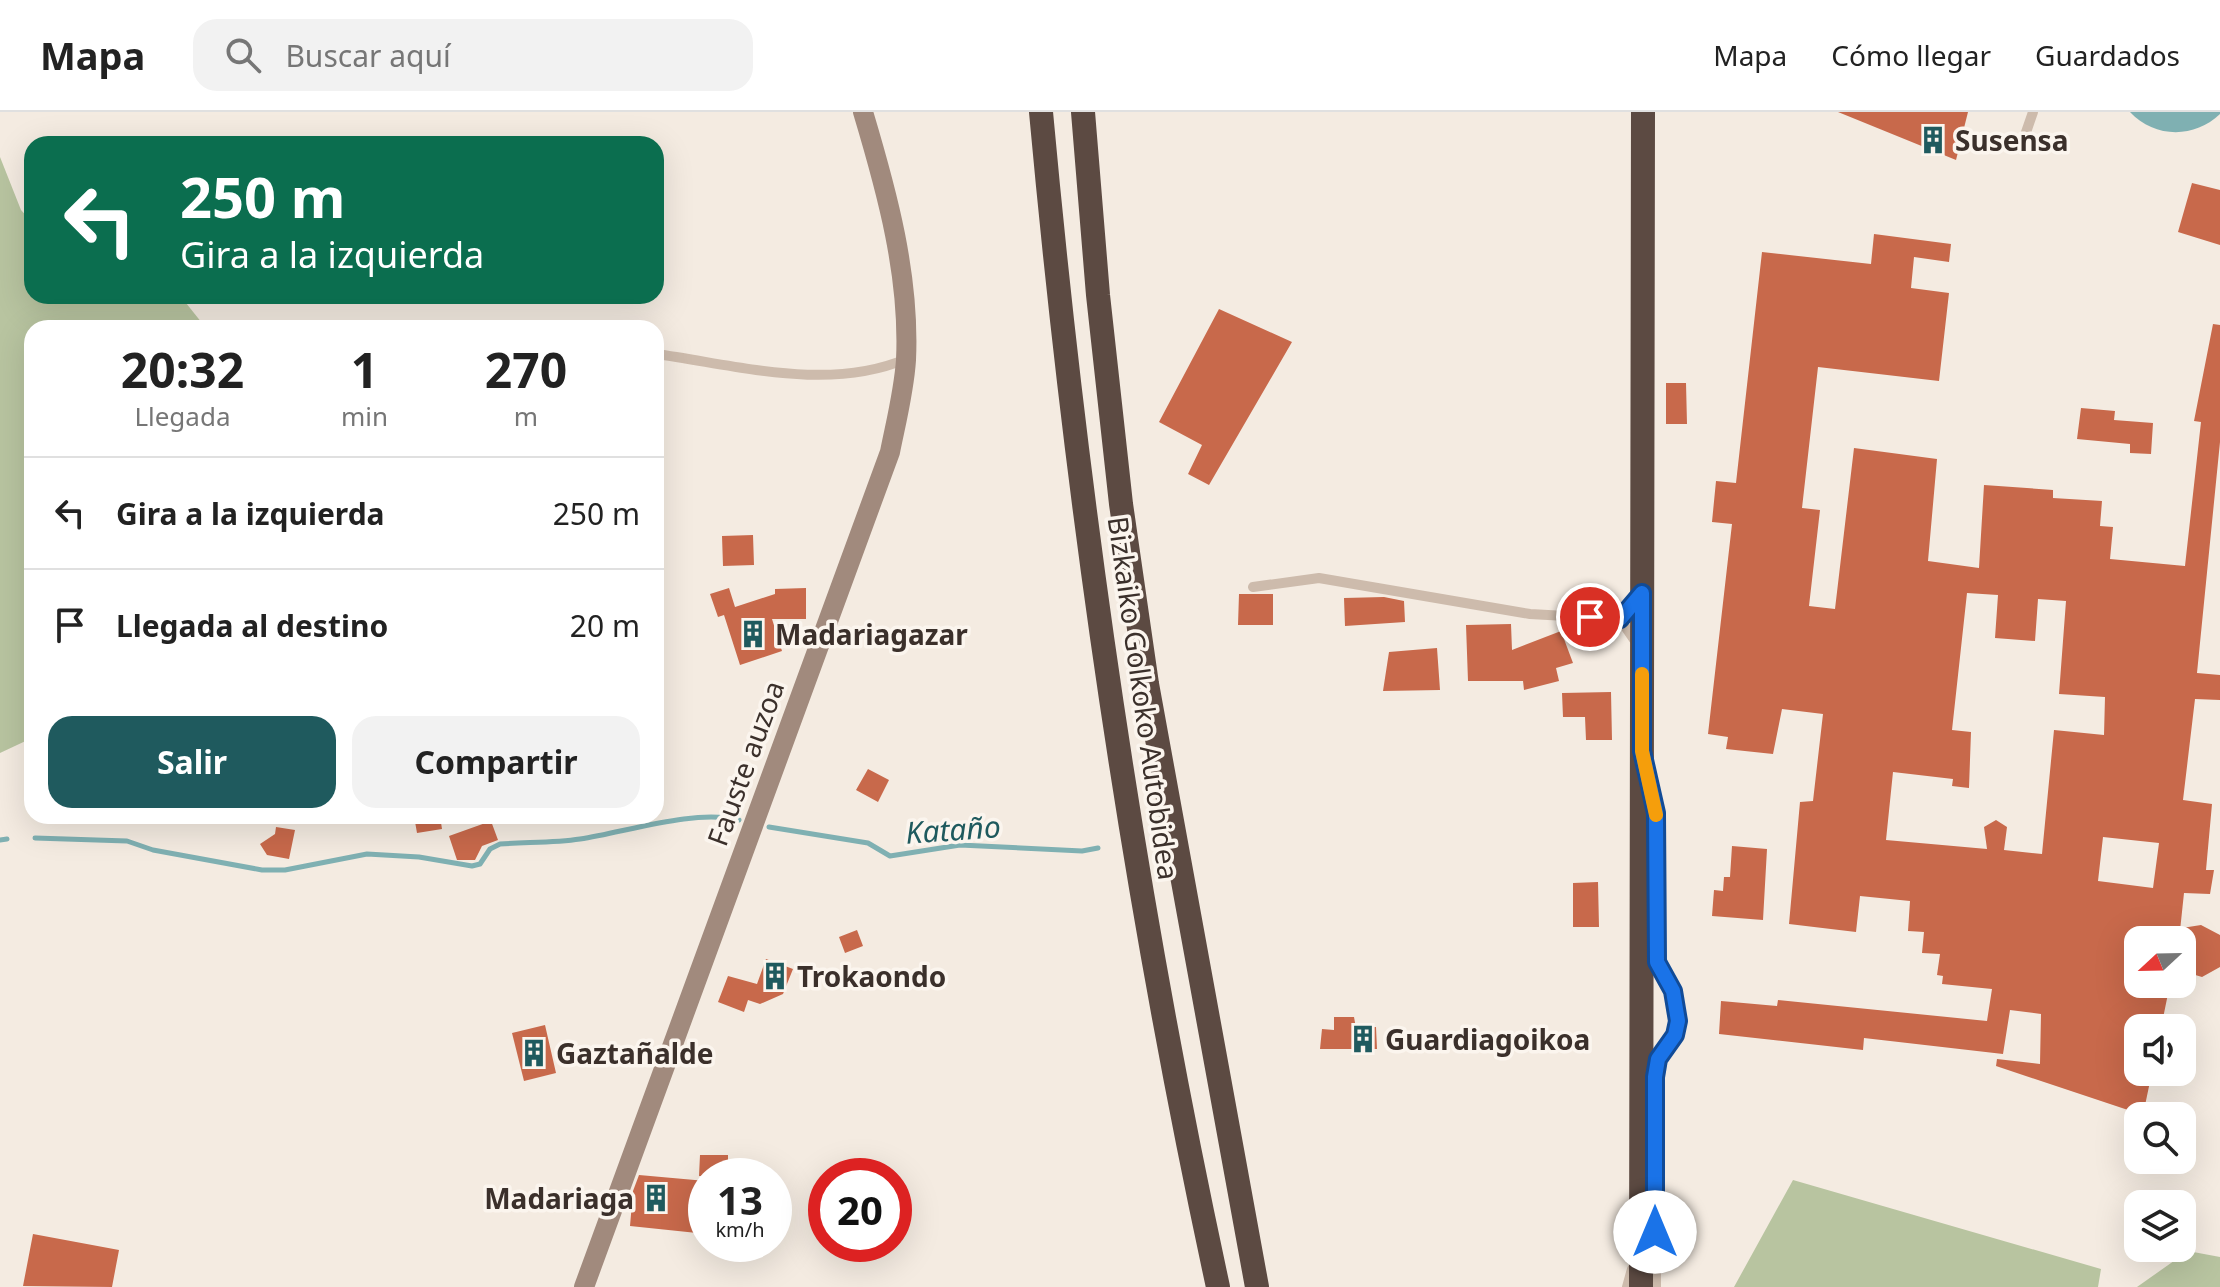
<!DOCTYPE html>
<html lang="es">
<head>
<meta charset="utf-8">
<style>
	:root { --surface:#fff; --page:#f2f2f2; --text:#222; --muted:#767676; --line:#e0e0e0; --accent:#1f5a5e }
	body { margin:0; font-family:"Noto Sans",sans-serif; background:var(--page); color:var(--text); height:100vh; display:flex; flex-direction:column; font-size:30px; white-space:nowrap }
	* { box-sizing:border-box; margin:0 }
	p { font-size:26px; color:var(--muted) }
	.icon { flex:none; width:44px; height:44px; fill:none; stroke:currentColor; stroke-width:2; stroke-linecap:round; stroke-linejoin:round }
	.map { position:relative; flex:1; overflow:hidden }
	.drawer { position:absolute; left:24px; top:208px; width:640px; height:504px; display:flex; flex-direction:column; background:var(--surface); border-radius:24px; box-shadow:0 8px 32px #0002 }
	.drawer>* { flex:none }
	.top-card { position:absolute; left:24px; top:24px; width:640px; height:168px; border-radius:24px; box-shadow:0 8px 32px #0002; background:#0b6e4f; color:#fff; overflow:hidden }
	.needle { width:52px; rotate:248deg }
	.fabs { position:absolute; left:2124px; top:814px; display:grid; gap:16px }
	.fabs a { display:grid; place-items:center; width:72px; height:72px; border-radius:16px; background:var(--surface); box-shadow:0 8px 32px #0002; font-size:40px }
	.speed { position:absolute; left:688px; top:1046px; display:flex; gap:16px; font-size:40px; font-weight:700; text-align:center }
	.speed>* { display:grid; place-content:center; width:104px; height:104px; border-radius:50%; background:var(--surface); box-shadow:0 8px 32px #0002; line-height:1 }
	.speed small { font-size:20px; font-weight:400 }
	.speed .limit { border:12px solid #d22; background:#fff; color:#111 }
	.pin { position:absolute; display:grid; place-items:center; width:68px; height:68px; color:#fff; margin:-34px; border:4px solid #fff; border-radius:50%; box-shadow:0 2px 8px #0007 }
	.me { position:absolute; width:88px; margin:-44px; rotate:0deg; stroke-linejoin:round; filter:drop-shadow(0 0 6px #0008) }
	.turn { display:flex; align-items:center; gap:28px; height:168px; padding:0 24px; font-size:36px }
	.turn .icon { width:104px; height:104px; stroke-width:2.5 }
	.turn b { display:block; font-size:56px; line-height:68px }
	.eta { display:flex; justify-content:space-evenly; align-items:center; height:136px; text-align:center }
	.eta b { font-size:48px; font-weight:700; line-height:56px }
	.button { display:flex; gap:16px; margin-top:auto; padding:16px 24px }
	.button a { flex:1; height:92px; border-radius:24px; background:var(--accent); color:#fff; font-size:32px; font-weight:700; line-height:92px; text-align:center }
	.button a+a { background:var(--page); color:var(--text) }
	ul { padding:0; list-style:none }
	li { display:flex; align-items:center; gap:24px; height:112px; padding:0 24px; border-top:2px solid var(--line) }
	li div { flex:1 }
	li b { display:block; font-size:30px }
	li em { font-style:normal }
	header { display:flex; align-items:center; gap:48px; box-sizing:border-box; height:112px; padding:0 40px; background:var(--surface); border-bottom:2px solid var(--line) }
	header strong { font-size:38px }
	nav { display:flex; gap:44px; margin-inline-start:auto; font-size:28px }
	.search { width:560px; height:72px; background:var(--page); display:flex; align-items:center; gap:20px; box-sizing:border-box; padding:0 28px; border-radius:24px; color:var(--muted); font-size:30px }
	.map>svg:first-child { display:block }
	.green { fill:#b8c4a0 }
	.water { fill:#7fb0b2 }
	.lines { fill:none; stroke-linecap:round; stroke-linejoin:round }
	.stream { stroke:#7fb0b2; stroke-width:5 }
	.building { fill:#c8694b; fill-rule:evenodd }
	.lane { stroke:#cdbbac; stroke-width:10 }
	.secondary { stroke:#a18a7d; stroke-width:20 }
	.highway { stroke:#5c4a42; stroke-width:24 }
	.route-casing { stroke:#114b97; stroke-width:20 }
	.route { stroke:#1a73e8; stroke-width:14 }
	.slow { stroke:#f59e0b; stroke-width:14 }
	.labels { text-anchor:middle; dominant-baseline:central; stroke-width:7; stroke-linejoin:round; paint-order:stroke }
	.poi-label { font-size:28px; font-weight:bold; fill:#3b302b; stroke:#fbf5ee; text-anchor:start }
	.street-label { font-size:28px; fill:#3b302b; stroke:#fbf5ee }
	.water-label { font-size:30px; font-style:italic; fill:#1f5a5e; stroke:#fbf5ee }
</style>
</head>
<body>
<header>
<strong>Mapa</strong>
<div class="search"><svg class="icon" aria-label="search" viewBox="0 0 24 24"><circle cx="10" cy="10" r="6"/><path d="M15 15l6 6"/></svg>Buscar aquí</div>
<nav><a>Mapa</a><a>Cómo llegar</a><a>Guardados</a></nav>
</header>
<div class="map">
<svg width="2220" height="1175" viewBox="0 0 2220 1175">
	<rect width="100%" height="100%" fill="#f4ebe1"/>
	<path class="green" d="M0 45 21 98 32 110V184H162L186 191 206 216H32V626L0 641Z
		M1793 1068 2101 1157 2098 1175H1734Z
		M2188 1139 2220 1145V1175H2137Z"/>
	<path class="water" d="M2130 0H2220V2C2194 27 2154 26 2130 0Z"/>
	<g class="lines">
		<path class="stream" d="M769 715 868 731 890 744 960 733 1082 739 1098 736
			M35 726 127 729 153 738 262 758H285L367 742 419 745 472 754 480 752 490 737 500 732C527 730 554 731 580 727 627 720 693 697 739 708
			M0 728 7 727"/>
	</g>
	<path class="building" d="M1838 0H1968L1956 48Z
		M2192 71 2220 78V133L2178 120Z
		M1874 122 1951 132 1949 150 1914 145 1911 176 1949 181 1939 269 1818 255 1802 396 1820 398 1809 494 1835 497 1854 336 1937 347 1928 449 1979 456 1984 373 2053 378V386L2102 389 2100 414 2113 415 2110 447 2185 454 2201 310 2194 309 2213 212 2220 213V330L2197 561 2220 563V588L2195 587 2183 688 2212 692 2206 758H2214L2210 782 2184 781 2179 828H2138V872H2170L2161 916H2138V960H2152L2143 1003 1996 954 1997 947 2040 952 2041 902 2010 898 2003 942 1864 926 1863 938 1719 922 1721 889 1777 894 1778 888 1987 909 1992 877 1942 872 1943 864 1937 863 1940 842 1922 841 1924 820 1908 819 1910 789 1860 784 1856 820 1789 812 1800 690 1813 689 1823 602 1782 597 1773 642 1726 637 1728 625 1708 622 1732 412 1712 410 1716 369 1736 371 1762 140 1871 152ZM1967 481 1998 483 1995 526 2035 529 2038 487 2066 489 2059 582 2105 585 2104 623 2054 618 2042 742 2004 738 2007 715 1996 708 1984 715 1987 737 1886 728 1893 660 1953 667 1952 674 1969 676 1971 620 1952 618ZM2103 725 2159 731 2153 776 2098 769Z
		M1219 197 1292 230 1209 373 1188 362 1202 333 1159 310Z
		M1666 271H1686L1687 312H1666Z
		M2081 296 2115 299 2114 308 2153 311 2151 342 2130 341V332L2077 327Z
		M753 423 754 453 723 454 722 424Z
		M729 476 735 495 775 482V477L806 476V507H772L782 539 740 553 724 503 718 505 710 482Z
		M1239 482H1273V513H1238Z
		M1384 485 1404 489 1405 510 1345 514 1344 486Z
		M1511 512 1512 538 1561 519 1573 551 1556 556 1559 569 1524 578 1523 569H1468L1466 513Z
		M1437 536 1440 578 1383 579 1389 540Z
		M1611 580 1612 628H1586L1585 605H1563L1562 581Z
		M868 657 889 668 878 690 856 678Z
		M414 704H440L442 717 417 721Z
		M491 709 498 728 482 734 475 748H457L449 724Z
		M276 715 295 718 289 747 267 743 260 732 275 722Z
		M1732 734 1767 737 1763 808 1712 804 1714 778 1723 779 1724 765H1730Z
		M1598 770 1599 815H1573V771Z
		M2201 813 2220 823V855L2202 865 2182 859V816Z
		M857 818 863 834 845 841 839 825Z
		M766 847 793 857 783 882 760 892 748 888 744 900 718 890 728 864 757 872Z
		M1334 905H1354L1356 916 1376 915 1377 937H1320L1322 917 1334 918Z
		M545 913 556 961 524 969 512 921Z
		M700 1043H728V1064H699Z
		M639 1063 706 1069V1092H700L697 1121 630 1114 633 1079Z
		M33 1122 119 1138 112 1175 23 1174Z"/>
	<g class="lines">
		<path class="lane" d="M2023 29 2033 0
			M656 242C737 253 828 280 906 247
			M1253 475 1319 466 1530 502 1620 507 1635 529
			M1652 676 1656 701 1657 850 1673 879 1678 909 1675 923 1658 947 1655 965 1656 1175
			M291 707 322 704
			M1627 1175 1632 1157"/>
		<path class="secondary" d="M584 1175 890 340C896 310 904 279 906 248 910 164 887 80 863 0"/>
		<path class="highway" d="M1041 0C1077 394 1134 788 1218 1175
			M1083 0 1098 183 1121 392 1147 572 1257 1175
			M1641 1175 1643 0"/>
	</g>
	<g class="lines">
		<defs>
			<path id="route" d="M1590 505 1620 507 1642 481V639L1656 701 1657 850 1673 879 1678 909 1675 923 1658 947 1655 965V1120"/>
		</defs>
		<use href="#route" class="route-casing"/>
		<use href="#route" class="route"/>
		<path class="slow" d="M1642 562V639L1656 703"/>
	</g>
	<defs>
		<symbol id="building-bare" viewBox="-9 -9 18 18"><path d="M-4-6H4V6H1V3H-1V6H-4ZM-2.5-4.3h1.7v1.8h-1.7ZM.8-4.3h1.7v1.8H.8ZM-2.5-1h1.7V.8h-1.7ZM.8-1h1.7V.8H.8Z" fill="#1f5a5e" stroke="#fbf5ee" stroke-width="2.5" paint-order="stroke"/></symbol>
	</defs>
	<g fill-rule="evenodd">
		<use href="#building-bare" x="1913" y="8" width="40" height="40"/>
		<use href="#building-bare" x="733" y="502" width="40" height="40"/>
		<use href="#building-bare" x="755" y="844" width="40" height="40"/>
		<use href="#building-bare" x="1343" y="907" width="40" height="40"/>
		<use href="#building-bare" x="514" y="921" width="40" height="40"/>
		<use href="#building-bare" x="636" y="1066" width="40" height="40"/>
	</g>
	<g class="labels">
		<g class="poi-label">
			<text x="1955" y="28">Susensa</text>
			<text x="775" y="522">Madariagazar</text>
			<text x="797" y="864">Trokaondo</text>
			<text x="1385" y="927">Guardiagoikoa</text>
			<text x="556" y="941">Gaztañalde</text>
			<text x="634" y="1086" text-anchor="end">Madariaga</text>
		</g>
		<g class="street-label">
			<text transform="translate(1144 586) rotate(82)">Bizkaiko Golkoko Autobidea</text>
			<text transform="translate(745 651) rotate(-70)">Fauste auzoa</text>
		</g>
		<g class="water-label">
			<text transform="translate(953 717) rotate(-4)">Kataño</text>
		</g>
	</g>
</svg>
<div class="fabs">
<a><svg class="needle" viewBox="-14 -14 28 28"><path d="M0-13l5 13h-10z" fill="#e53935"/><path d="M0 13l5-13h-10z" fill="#767676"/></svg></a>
<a><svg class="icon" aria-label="sound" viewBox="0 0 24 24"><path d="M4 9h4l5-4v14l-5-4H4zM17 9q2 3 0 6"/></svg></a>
<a><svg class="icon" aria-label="search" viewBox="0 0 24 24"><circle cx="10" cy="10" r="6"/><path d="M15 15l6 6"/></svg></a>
<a><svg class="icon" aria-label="layers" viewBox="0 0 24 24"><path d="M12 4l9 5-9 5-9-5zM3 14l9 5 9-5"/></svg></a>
</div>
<div class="speed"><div>13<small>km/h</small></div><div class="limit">20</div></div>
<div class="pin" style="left:1590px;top:505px;background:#d93025"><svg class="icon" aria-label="arrive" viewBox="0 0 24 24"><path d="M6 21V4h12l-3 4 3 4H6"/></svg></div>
<svg class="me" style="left:1655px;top:1120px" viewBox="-20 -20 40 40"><circle r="19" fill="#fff"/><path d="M0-13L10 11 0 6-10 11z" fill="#1a73e8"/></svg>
<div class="top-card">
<div class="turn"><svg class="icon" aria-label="left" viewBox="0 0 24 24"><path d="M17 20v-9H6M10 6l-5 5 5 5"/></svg><div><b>250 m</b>Gira a la izquierda</div></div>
</div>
<section class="drawer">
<div class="eta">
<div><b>20:32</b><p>Llegada</p></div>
<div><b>1</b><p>min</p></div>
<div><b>270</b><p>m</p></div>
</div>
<ul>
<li><svg class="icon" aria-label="left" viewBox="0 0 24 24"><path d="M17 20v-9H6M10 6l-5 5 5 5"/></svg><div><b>Gira a la izquierda</b></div><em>250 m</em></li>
<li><svg class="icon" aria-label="arrive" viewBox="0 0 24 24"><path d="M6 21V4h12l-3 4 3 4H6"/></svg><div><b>Llegada al destino</b></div><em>20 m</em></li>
</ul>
<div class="button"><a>Salir</a><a>Compartir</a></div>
</section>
</div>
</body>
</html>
